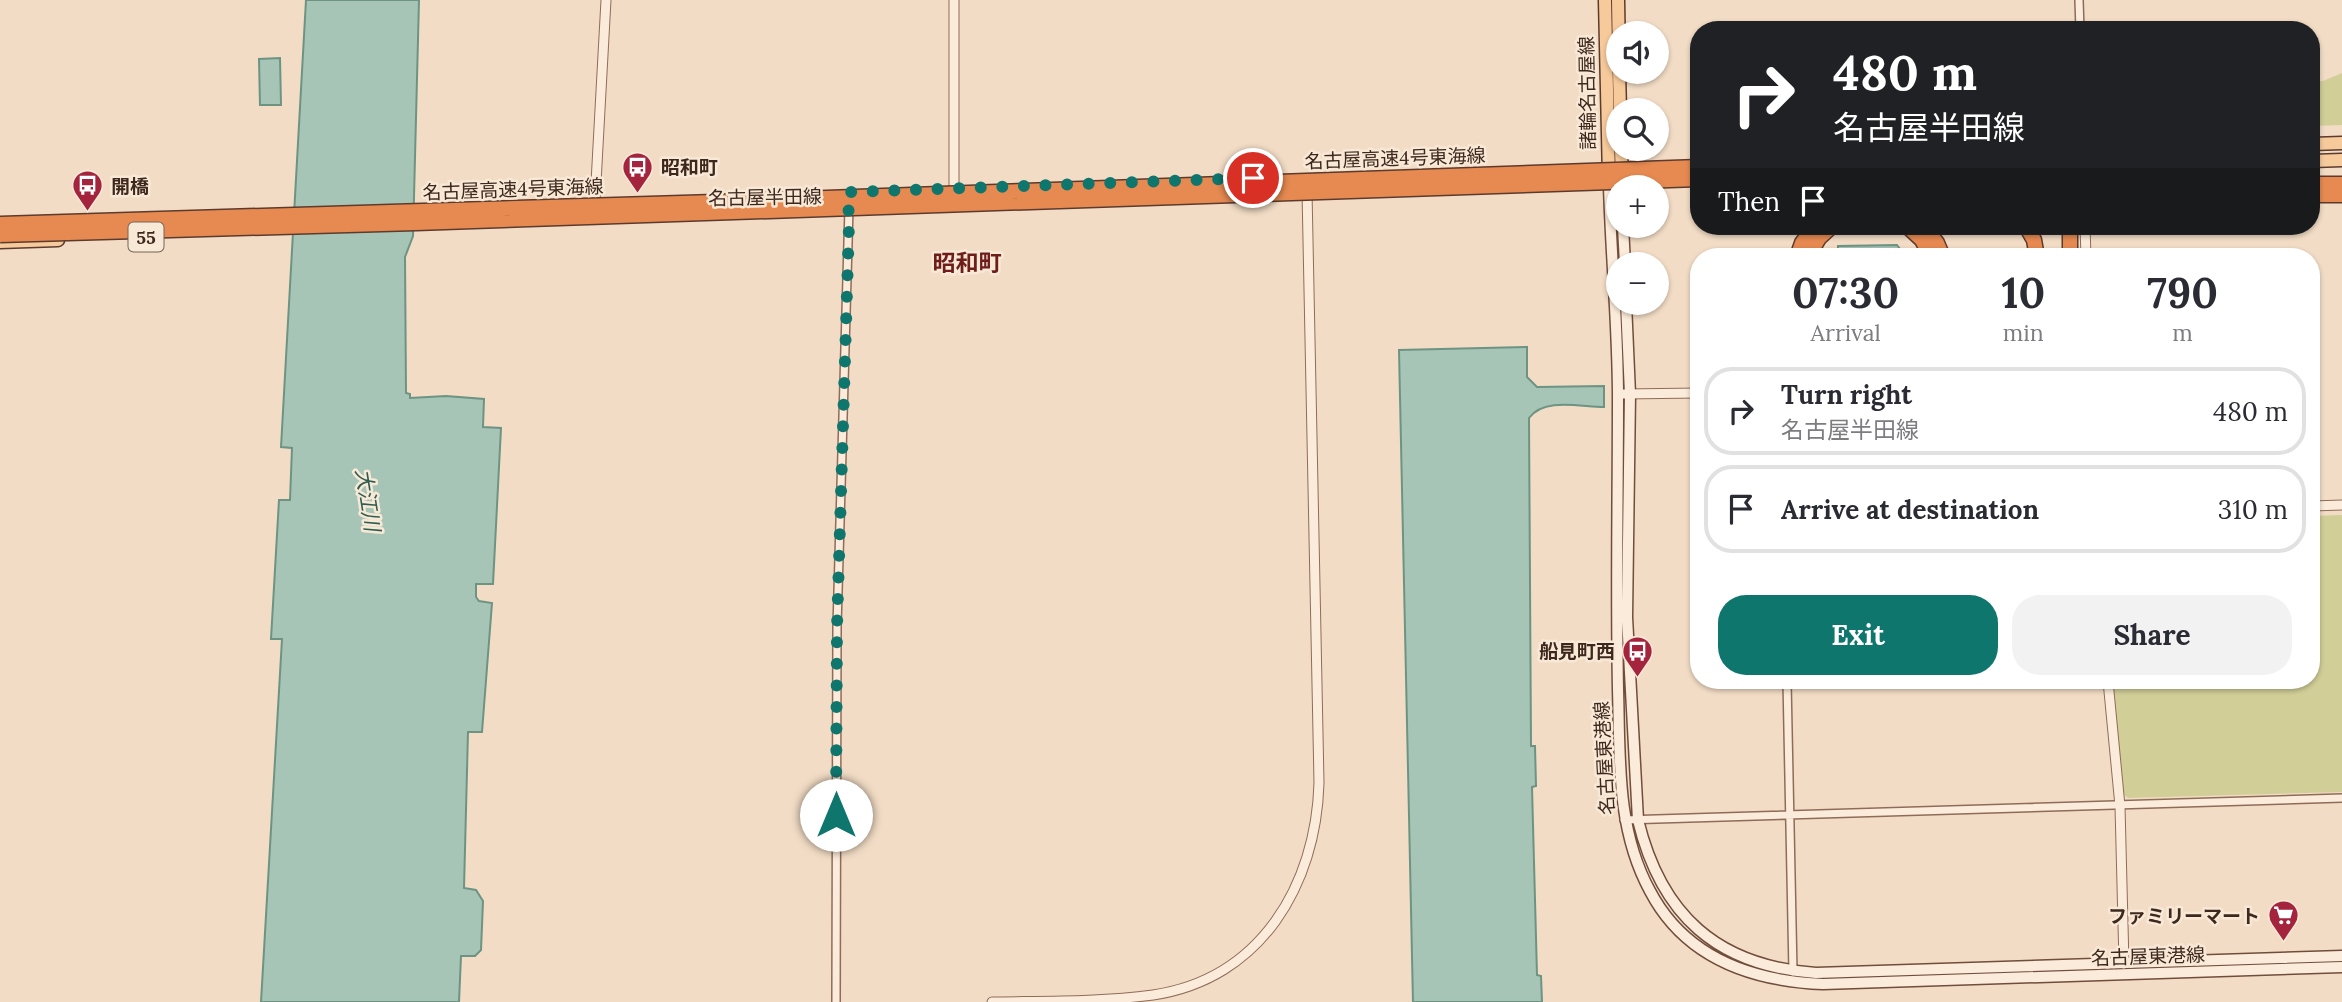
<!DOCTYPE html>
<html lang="en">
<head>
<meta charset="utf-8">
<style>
	:root { --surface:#fff; --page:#f2f2f3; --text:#2b2b33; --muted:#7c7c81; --line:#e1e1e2; --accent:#0f766e }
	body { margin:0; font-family:Lora,"Noto Sans JP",serif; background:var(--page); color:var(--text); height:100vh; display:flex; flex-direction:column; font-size:26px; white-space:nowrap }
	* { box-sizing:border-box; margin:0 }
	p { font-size:23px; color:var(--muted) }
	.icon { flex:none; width:38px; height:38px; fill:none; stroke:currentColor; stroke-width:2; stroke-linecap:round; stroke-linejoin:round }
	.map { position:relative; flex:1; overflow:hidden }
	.side { position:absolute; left:1690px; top:248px; width:630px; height:441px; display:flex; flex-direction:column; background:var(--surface); border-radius:28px; box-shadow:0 2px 5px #0004 }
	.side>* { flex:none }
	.banner { position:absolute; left:1690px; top:21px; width:630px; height:214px; border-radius:28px; box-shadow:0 2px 5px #0004; background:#202124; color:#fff; overflow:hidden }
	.controls { position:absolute; left:1606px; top:21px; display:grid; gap:14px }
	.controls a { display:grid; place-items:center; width:63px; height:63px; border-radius:50%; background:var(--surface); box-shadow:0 2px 5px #0004; font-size:35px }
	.pin { position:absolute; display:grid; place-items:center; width:60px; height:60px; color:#fff; margin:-30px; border:4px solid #fff; border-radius:50%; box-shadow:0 2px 7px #0007 }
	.me { position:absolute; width:77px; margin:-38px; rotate:0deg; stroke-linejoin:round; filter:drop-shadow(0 0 5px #0008) }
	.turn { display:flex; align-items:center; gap:24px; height:147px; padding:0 28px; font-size:32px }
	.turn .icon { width:91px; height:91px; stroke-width:2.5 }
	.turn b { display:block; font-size:49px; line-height:60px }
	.then { display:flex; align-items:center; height:66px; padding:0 28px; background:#0003; gap:14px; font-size:26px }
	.eta { display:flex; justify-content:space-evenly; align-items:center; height:119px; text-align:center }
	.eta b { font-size:42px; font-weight:700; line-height:49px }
	.primary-button { display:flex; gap:14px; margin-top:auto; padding:14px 28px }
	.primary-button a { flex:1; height:80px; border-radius:28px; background:var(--accent); color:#fff; font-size:28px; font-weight:700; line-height:80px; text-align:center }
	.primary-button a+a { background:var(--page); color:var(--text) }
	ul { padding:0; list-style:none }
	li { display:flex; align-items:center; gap:21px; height:88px; margin:0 14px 10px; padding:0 14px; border:4px solid var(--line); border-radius:28px }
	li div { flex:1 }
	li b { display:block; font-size:26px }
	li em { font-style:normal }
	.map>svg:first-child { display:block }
	.green { fill:#d1ce98 }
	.water { fill:#a7c5b7; stroke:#6d9483; stroke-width:2 }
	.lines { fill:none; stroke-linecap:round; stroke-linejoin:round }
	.minor-casing { stroke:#8f6c59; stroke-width:10 }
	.tertiary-casing { stroke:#8f6c59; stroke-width:11 }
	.secondary-casing { stroke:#714d3c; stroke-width:13 }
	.primary-casing { stroke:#5c3b2e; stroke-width:15 }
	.motorway-casing { stroke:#5c3b2e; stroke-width:17 }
	.minor { stroke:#fbebda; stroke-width:7 }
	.tertiary { stroke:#fbebda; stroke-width:9 }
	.secondary { stroke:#fbebda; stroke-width:10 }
	.primary { stroke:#f7ca9b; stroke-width:12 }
	.motorway { stroke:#e68a51; stroke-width:14 }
	.motorway-bridge-casing { stroke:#5c3b2e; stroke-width:17; stroke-linecap:butt }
	.motorway-bridge { stroke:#e68a51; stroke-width:14 }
	.route { stroke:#0f766e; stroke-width:12; stroke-dasharray:0 21.6 }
	.labels { text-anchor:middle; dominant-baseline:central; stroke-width:5; stroke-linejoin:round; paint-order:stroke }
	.shield { fill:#f8e8d6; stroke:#766255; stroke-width:2 }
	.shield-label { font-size:18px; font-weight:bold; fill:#3e281e }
	.street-label { font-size:19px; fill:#3e281e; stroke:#f8e8d6 }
	.poi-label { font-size:19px; font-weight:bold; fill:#3e281e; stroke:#f8e8d6; text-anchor:start }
	.water-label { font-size:21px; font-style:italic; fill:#2c5f52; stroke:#f8e8d6 }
	.quarter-label { font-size:23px; font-weight:bold; fill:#6e1d1a; stroke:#f8e8d6 }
</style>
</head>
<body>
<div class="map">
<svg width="2342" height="1002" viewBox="0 0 2342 1002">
	<rect width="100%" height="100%" fill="#f2dcc5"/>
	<path class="green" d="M2342 73V125L2312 126V81H2323Z
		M2342 515V792L2128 798 2123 794 2113 681H2312V516Z"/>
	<path class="water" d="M306 0H419L413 236 405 257 406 393 410 394V398L446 396 484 399 483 427 501 428 493 584H476V597L479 601 492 603 482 732H468L464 888 476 890 483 901 481 950 475 956H461L459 1002H261L282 639H271L279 500H290L292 448 281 447Z
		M280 58 281 105H260L259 59Z
		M1897 245 1906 257H1838V246Z
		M1527 347V377L1537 387 1604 386V407C1581 407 1544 397 1529 418L1531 746H1535L1536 786 1532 787 1537 975 1541 976 1542 1002H1413L1399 350Z"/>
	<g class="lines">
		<defs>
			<path id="minor" d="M2079 0 2080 30
				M1787 681 1793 972
				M1624 820 2342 798
				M836 1002 837 627 849 208"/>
			<path id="tertiary" d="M954 0V188
				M595 201 606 0
				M2085 226 2086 257
				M1624 394 1699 393
				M2312 506 2342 505
				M2108 681 2120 806 2124 964
				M992 1002C1045 1001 1100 1002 1153 995 1261 979 1316 885 1319 783L1307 191"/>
			<path id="secondary" d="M1609 186C1611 256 1618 327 1618 398 1618 495 1616 592 1618 689 1620 758 1616 829 1650 891 1685 958 1752 981 1823 984L2342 967
				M1623 226 1625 264
				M1626 303 1630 394 1627 617 1638 820C1661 915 1717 966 1816 973L2342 956"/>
			<path id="primary" d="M1605 0 1609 179
				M1618 0 1619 57
				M1619 72 1620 110
				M2312 144 2342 143
				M1621 149 1622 178
				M2312 161 2342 160
				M0 242 58 240"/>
			<path id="motorway" d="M2312 184H2342
				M2312 195H2342
				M1907 226 1922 240 1931 257
				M1924 226 1937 243 1943 257
				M2026 226 2034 240 2037 257
				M2070 226V257
				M1797 257 1802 243 1815 226
				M1808 257 1819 238 1832 226"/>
		</defs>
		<use href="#minor" class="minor-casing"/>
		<use href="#tertiary" class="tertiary-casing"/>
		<use href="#secondary" class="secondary-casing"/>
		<use href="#primary" class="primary-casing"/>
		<use href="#motorway" class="motorway-casing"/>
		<use href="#minor" class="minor"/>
		<use href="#tertiary" class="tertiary"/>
		<use href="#secondary" class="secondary"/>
		<use href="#primary" class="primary"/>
		<use href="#motorway" class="motorway"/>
		<defs>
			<path id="motorway-bridge" d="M0 224 715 202 1699 167
				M0 235 416 223 1699 179"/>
		</defs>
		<use href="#motorway-bridge" class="motorway-bridge-casing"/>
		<use href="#motorway-bridge" class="motorway-bridge"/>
	</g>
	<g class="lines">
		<path class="route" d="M836 815 837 627 849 225 848 192 1253 178"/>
	</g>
	<defs>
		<symbol id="bus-pin" viewBox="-11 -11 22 30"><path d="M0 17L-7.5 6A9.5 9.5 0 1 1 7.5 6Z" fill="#a3243c" stroke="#f8e8d6"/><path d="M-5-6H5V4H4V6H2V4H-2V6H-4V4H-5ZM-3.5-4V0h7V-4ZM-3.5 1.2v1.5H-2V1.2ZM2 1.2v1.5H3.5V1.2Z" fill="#fff"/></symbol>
		<symbol id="supermarket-pin" viewBox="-11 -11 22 30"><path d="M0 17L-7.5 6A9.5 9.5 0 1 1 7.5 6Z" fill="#a3243c" stroke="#f8e8d6"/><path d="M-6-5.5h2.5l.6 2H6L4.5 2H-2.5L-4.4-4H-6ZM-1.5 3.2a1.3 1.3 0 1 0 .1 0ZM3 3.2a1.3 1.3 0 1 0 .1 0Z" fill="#fff"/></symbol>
	</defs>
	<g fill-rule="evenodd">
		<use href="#bus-pin" x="620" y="150" width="35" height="47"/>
		<use href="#bus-pin" x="70" y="168" width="35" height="47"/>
		<use href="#bus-pin" x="1620" y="634" width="35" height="47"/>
		<use href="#supermarket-pin" x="2266" y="898" width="35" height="47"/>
	</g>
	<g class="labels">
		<rect class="shield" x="128.5" y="222.5" width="35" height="29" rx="5"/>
		<g class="shield-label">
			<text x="146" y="237">55</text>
		</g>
		<g class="street-label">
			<text transform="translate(1587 93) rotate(-91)">諸輪名古屋線</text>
			<text transform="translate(1395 158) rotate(-2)">名古屋高速4号東海線</text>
			<text transform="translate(513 189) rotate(-2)">名古屋高速4号東海線</text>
			<text transform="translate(765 197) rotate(-1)">名古屋半田線</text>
			<text transform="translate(1604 758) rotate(-93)">名古屋東港線</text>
			<text transform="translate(2148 956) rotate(-2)">名古屋東港線</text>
		</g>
		<g class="poi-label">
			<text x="661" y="167">昭和町</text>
			<text x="111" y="186">開橋</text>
			<text x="1615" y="651" text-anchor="end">船見町西</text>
			<text x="2260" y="916" text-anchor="end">ファミリーマート</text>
		</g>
		<g class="water-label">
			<text transform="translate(368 500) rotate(81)">大江川</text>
		</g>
		<g class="quarter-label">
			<text x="967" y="262">昭和町</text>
		</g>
	</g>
</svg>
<div class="controls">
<a><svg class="icon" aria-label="sound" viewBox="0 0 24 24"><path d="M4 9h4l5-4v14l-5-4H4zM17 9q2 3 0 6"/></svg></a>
<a><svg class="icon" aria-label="search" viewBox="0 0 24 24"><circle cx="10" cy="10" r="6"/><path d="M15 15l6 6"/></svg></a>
<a>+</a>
<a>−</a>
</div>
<div class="pin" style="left:1253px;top:178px;background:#d93025"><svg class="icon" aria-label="arrive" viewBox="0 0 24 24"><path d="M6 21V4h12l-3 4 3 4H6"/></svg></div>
<svg class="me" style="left:836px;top:815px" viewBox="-20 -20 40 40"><circle r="19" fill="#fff"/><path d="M0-13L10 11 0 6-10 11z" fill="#0f766e"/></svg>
<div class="banner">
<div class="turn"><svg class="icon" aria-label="right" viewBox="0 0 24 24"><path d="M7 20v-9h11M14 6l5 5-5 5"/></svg><div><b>480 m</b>名古屋半田線</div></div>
<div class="then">Then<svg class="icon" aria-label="arrive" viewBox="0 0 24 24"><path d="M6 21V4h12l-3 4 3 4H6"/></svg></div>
</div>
<section class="side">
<div class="eta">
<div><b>07:30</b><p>Arrival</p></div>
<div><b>10</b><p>min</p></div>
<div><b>790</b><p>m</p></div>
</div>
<ul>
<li><svg class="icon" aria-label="right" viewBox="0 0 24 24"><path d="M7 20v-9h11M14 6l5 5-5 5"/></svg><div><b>Turn right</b><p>名古屋半田線</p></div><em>480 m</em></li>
<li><svg class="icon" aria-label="arrive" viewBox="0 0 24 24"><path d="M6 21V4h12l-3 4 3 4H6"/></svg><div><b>Arrive at destination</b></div><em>310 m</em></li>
</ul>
<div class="primary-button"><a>Exit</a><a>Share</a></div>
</section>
</div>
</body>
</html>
